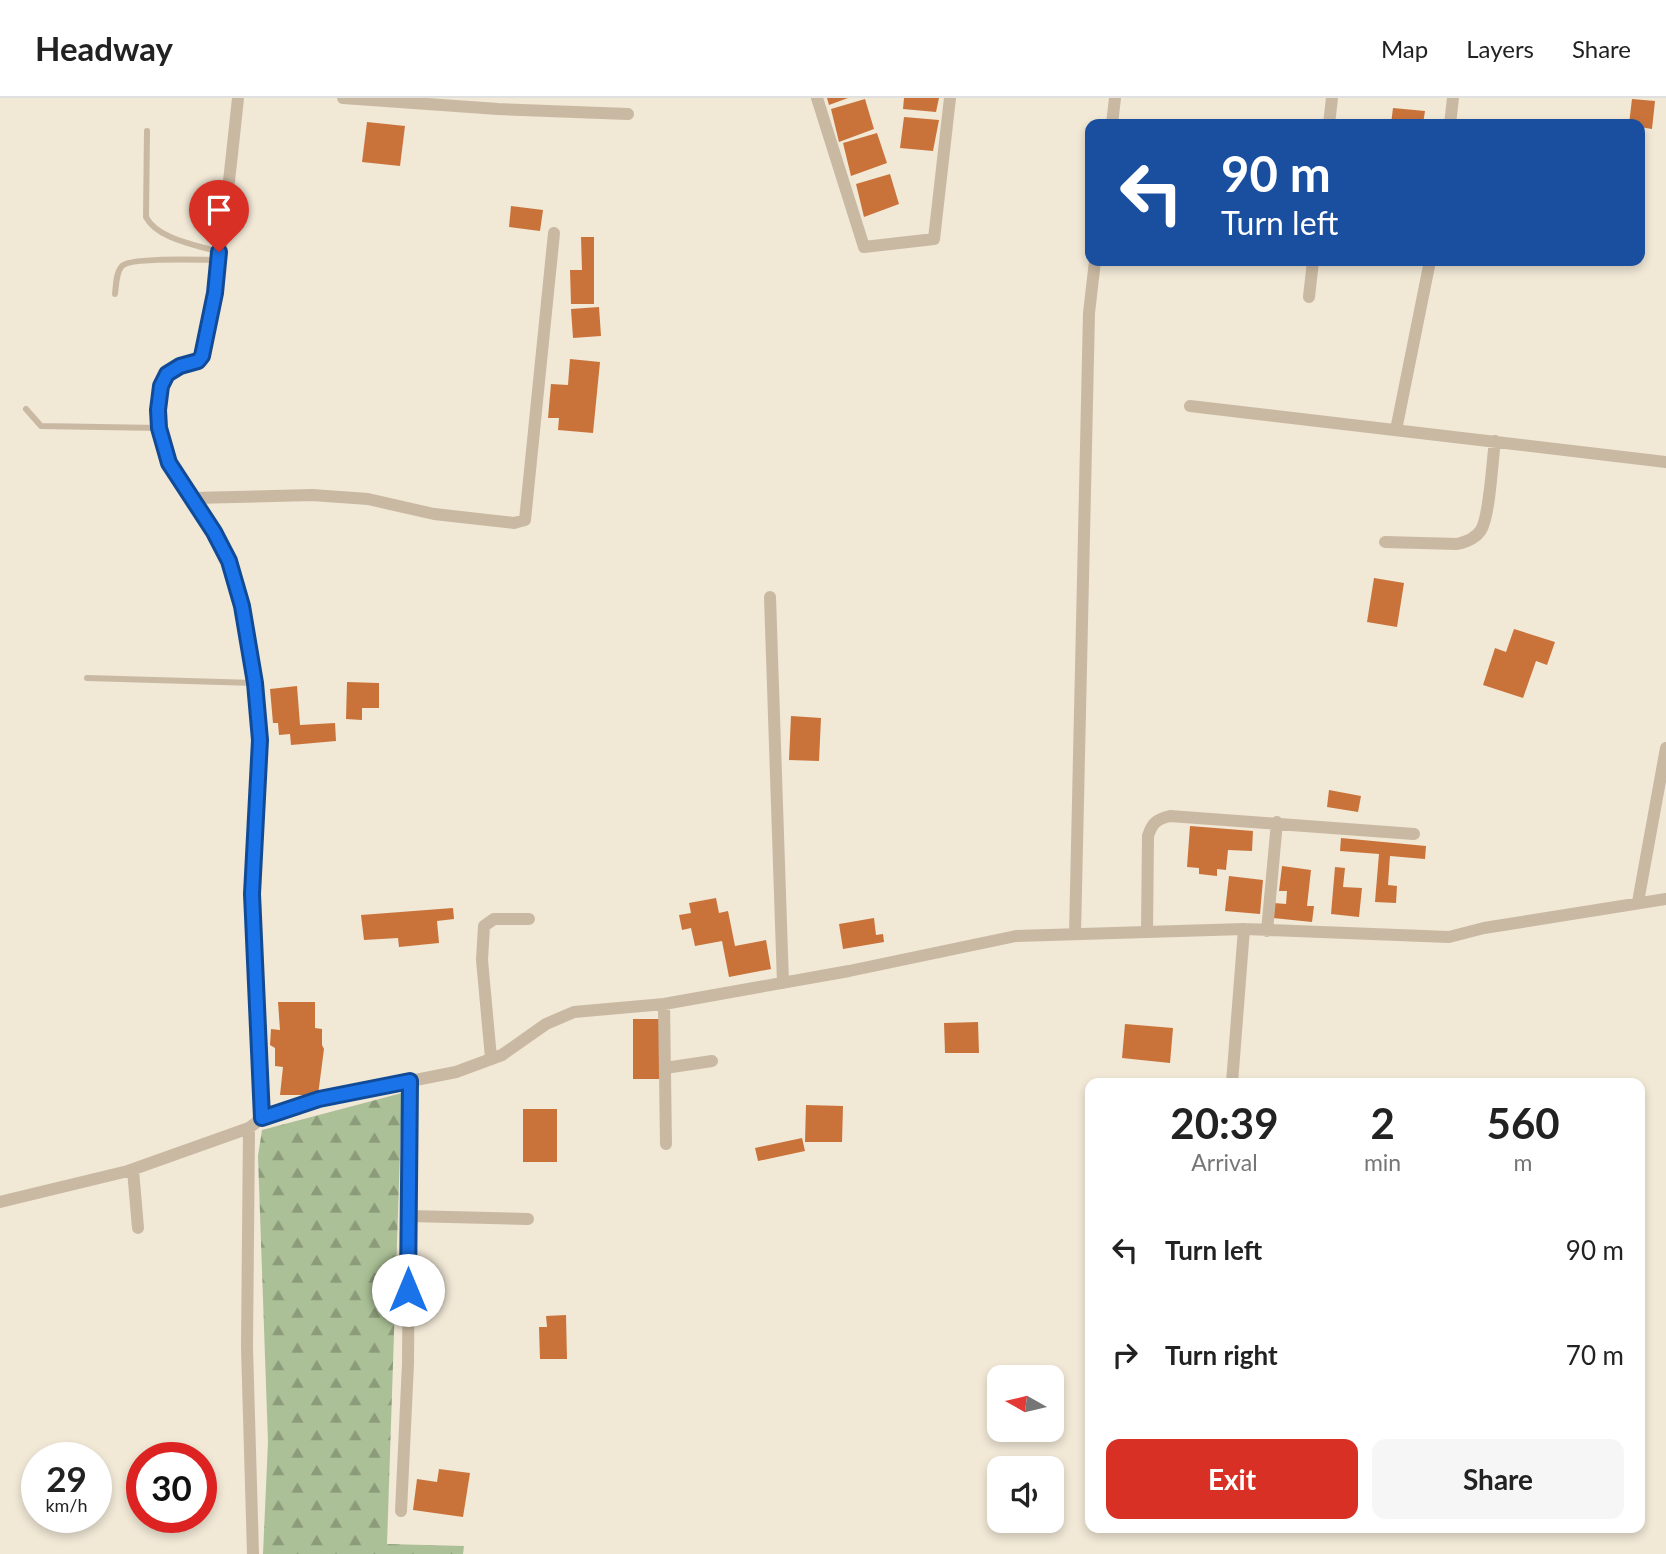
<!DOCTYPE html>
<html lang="en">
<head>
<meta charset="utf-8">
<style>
	:root { --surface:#fff; --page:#f6f6f6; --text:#222; --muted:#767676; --line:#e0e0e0; --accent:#d93025 }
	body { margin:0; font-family:Lato,sans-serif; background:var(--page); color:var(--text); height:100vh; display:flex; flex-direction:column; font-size:26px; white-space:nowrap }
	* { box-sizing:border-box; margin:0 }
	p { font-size:23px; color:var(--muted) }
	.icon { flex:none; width:38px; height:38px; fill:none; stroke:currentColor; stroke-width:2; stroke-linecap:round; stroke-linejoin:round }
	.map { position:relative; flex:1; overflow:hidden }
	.side { position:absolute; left:1085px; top:980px; width:560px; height:455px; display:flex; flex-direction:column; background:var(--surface); border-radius:14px; box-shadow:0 4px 10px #0003 }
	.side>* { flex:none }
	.top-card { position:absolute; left:1085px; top:21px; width:560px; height:147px; border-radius:14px; box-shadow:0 4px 10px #0003; background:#1a4fa0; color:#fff; overflow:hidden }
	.needle { width:46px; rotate:278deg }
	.buttons { position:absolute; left:987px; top:1267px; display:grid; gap:14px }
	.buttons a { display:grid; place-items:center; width:77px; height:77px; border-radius:14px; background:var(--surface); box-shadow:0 4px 10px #0003; font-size:35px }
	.speed { position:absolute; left:21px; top:1344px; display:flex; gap:14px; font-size:35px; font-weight:700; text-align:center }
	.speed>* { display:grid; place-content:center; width:91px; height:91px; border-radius:50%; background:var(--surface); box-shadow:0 4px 10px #0003; line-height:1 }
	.speed small { font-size:18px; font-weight:400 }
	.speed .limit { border:10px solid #d22; background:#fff; color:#111 }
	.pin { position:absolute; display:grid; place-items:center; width:60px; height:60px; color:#fff; margin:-72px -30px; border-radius:50% 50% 50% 0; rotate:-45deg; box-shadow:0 0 7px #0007 }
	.pin .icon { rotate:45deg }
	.me { position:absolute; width:77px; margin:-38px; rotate:0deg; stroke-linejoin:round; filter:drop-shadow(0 0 5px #0008) }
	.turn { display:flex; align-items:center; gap:24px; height:147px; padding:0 21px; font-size:32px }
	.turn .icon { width:91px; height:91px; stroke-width:2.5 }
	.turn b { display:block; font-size:49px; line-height:60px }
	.eta { display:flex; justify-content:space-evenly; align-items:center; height:119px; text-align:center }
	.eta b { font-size:42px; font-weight:700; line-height:49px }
	.action { display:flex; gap:14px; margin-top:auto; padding:14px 21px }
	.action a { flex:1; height:80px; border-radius:14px; background:var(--accent); color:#fff; font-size:28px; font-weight:700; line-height:80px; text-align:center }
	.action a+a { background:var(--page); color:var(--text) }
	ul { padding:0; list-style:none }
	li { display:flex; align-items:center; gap:21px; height:105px; padding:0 21px }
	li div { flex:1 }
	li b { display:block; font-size:26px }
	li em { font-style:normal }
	header { display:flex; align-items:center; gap:42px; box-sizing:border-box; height:98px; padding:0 35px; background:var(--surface); border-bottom:2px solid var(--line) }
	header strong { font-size:33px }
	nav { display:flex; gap:38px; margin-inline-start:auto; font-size:24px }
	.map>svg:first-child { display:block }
	.forest { fill:url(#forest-firs) }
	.building { fill:#c9733b }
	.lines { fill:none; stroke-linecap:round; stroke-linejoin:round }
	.service { stroke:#c9b9a2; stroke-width:6 }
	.minor { stroke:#c9b9a2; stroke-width:12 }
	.route-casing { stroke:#114b97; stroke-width:18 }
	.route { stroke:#1a73e8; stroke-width:12 }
</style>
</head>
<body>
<header>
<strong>Headway</strong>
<nav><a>Map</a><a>Layers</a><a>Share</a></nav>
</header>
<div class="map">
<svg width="1666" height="1456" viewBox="0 0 1666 1456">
	<defs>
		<pattern id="forest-firs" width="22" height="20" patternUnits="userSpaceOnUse" patternTransform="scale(1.75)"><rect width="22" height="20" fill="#abc096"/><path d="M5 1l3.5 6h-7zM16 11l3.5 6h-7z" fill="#8c9c7a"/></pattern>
	</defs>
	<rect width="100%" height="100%" fill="#f1e8d6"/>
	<path class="forest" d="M402 995 387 1446 464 1448 463 1456H263L268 1344 258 1058 262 1032Z"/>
	<path class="building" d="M827 0H848L829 7Z
		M904 0H939L936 14 903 11Z
		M865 1 874 31 839 44 831 11Z
		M1632 1 1655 3 1652 31 1640 29V26H1629Z
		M1393 10 1425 13 1423 26H1391Z
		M904 19 939 22 933 53 900 50Z
		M367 24 405 28 400 68 362 64Z
		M877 35 887 65 851 78 843 45Z
		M890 76 899 106 864 119 856 86Z
		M511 108 543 112 540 133 509 129Z
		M581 139H594V206H571L570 172H582Z
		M599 209 601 238 573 240 571 211Z
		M570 261 600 264 593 335 558 332 559 320H548L551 286 568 287Z
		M1374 480 1404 485 1397 529 1367 524Z
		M1514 531 1555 544 1547 567 1536 563 1523 600 1483 587 1495 550 1506 554Z
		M347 584 379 585V610H362V622L346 621Z
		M297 588 300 627 335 625 336 643 291 647 290 636 279 637 278 625H273L270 591Z
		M791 618 821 620 819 663 789 662Z
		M1329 692 1361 698 1358 714 1327 709Z
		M1190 728 1253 733 1252 753 1228 752 1226 772 1217 771V778L1199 776V770L1187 769Z
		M1341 740 1426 748 1425 761 1390 758 1388 787 1397 788 1396 805 1375 804 1379 756 1340 753Z
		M1282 768 1311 772 1307 808H1314L1312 824 1273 820 1274 805 1286 806 1287 793H1279Z
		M1335 769 1345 770 1343 789 1362 790 1359 819 1331 816Z
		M1229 778 1263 782 1260 816 1225 813Z
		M716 800 719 815 728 813 735 848 766 842 771 871 729 879 722 843 695 848 691 830 682 832 679 817 691 815 689 805Z
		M453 810 454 821 437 823 439 845 399 849 398 840 364 842 361 817Z
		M874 820 876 837 883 836 884 844 843 851 839 826Z
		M278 904H315V930L322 931V947L324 951 318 997H280L283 969 275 968V950L270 947 271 931 280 932Z
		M633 921H661V981H633Z
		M978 924 979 955H945L944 925Z
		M1125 926 1173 930 1170 965 1122 960Z
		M806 1007 843 1008 842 1044H805Z
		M523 1011H557V1064H523Z
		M802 1040 805 1053 758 1063 755 1050Z
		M566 1217 567 1261H540L539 1229H547L546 1218Z
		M439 1371 470 1375 463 1419 413 1412 417 1381 437 1384Z"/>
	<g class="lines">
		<path class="service" d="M147 33 146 119C157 141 197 147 219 154
			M115 196C116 188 116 174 122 168 130 159 202 162 217 162
			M26 311 41 328 159 330
			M87 580 255 585"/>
		<path class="minor" d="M238 0C229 86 220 173 202 258L198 263 167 276C135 340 185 382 214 433 227 456 236 482 242 508 252 551 259 600 260 644 260 695 252 747 252 798 252 872 258 946 262 1020
			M343 0 498 11 628 16
			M817 0 864 149 934 141 950 0
			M1112 26 1115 0
			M1329 26 1332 0
			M1450 26 1453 0
			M1309 199 1313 163
			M1190 308 1666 364
			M1396 332 1430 163
			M193 400 312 397 368 401 434 416 514 425 525 422 554 135
			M1385 444 1457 446C1466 444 1476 440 1481 432 1490 417 1492 364 1495 343
			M770 499 783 885
			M1638 804 1666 650
			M1267 833 1277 724
			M1147 834 1148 738C1152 725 1157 721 1170 718L1414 736
			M1075 836 1089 215 1095 163
			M664 906 666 1046
			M491 960 482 862 484 828 494 821H529
			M665 970 712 963
			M1232 985 1244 831
			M249 1030 247 1249 253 1456
			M133 1072 138 1130
			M0 1104 128 1073 249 1030 262 1020 319 1001 456 974 502 957 546 926 574 914 664 906 849 873 1016 838 1244 831 1449 839 1484 830 1666 801
			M409 1118 528 1121
			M401 1413 408 1266 410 983"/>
	</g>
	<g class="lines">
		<defs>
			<path id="route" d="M219 154 215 195 202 258 198 263 180 268 167 276 161 288 158 312 159 330 169 365 214 434 229 463 242 508 255 585 260 642 252 796 262 1020 319 1001 410 983 408 1192"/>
		</defs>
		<use href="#route" class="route-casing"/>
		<use href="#route" class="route"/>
	</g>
</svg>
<div class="buttons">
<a><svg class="needle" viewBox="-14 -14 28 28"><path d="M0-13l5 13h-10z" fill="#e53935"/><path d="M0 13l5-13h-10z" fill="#767676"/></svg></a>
<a><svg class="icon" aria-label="sound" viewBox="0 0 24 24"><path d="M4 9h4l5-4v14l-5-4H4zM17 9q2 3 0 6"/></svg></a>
</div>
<div class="speed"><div>29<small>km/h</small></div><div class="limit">30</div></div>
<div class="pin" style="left:219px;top:154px;background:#d93025"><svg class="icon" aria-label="arrive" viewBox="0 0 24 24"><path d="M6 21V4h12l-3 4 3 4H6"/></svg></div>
<svg class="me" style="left:408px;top:1192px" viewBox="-20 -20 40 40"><circle r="19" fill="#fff"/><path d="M0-13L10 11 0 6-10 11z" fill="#1a73e8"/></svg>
<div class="top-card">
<div class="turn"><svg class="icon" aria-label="left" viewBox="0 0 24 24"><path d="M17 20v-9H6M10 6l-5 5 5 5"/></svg><div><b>90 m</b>Turn left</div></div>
</div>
<section class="side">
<div class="eta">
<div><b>20:39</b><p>Arrival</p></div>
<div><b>2</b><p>min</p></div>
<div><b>560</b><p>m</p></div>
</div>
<ul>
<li><svg class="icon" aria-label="left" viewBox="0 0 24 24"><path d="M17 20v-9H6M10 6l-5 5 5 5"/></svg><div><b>Turn left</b></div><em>90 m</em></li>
<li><svg class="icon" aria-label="right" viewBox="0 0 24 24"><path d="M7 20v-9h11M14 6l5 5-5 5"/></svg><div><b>Turn right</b></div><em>70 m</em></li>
</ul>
<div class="action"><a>Exit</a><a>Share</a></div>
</section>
</div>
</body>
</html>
